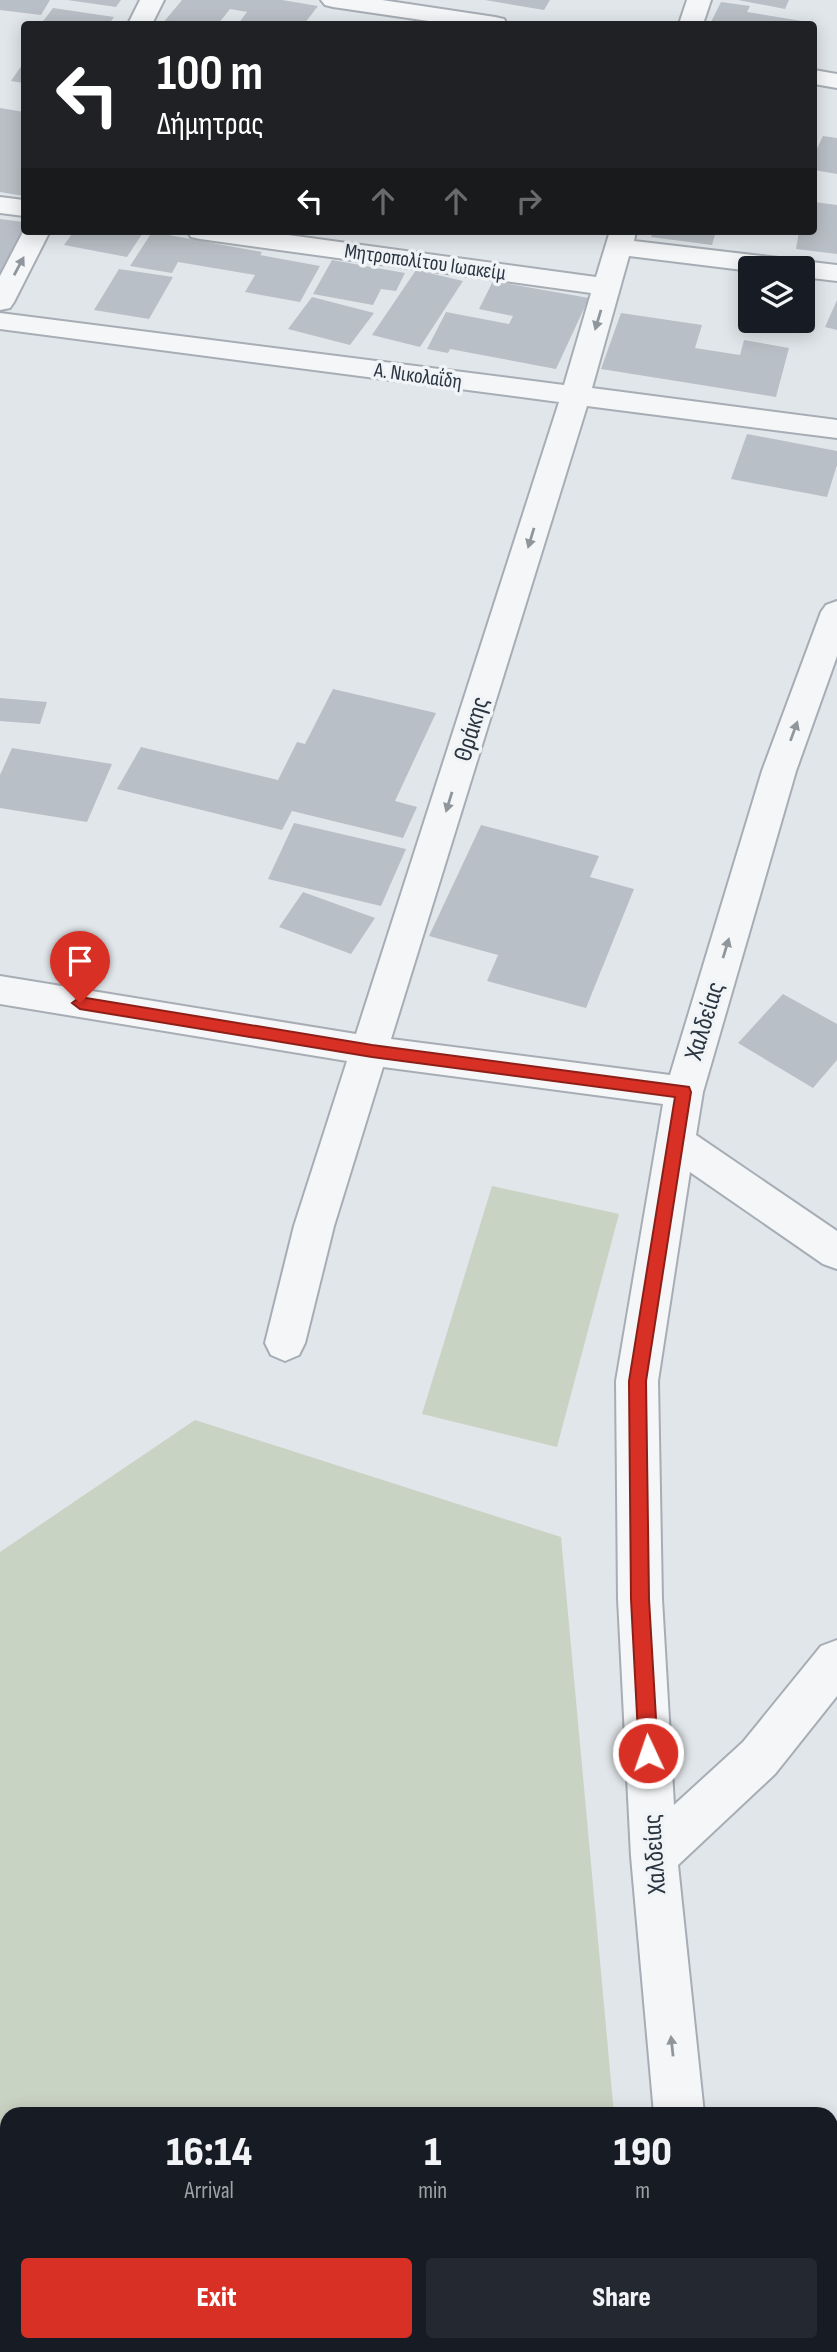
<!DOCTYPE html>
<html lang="en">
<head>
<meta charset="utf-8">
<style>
	:root { --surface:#171b24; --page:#242831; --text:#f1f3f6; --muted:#9ea1a6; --accent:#d93025 }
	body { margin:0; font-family:"Sofia Sans Condensed",sans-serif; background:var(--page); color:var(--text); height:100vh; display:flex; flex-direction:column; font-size:26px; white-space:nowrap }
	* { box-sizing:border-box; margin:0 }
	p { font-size:23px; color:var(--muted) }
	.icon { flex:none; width:38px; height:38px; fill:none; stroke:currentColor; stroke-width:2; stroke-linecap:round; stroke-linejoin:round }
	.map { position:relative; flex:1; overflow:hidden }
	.panel { position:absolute; left:0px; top:2107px; width:838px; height:245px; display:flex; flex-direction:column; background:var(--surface); border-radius:21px 21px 0 0; box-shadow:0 4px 18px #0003 }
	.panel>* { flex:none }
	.banner { position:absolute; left:21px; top:21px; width:796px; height:214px; border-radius:7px; box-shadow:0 4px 18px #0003; background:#202124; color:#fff; overflow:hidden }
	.buttons { position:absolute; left:738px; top:256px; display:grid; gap:14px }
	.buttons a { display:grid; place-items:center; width:77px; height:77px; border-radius:7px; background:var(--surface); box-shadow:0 4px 18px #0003; font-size:35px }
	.pin { position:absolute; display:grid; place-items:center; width:60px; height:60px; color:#fff; margin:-72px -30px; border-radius:50% 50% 50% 0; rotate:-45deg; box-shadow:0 0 7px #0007 }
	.pin .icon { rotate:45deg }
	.me { position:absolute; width:77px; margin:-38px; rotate:357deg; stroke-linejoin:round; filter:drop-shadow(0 0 5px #0008) }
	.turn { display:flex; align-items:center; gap:24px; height:147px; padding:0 21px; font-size:32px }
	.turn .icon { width:91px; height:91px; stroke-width:2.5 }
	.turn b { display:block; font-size:49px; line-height:60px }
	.lanes { display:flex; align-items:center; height:66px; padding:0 21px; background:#0003; justify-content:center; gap:35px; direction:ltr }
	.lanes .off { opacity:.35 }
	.eta { display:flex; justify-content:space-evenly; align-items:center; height:119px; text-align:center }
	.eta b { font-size:42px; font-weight:800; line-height:49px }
	.primary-button { display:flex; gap:14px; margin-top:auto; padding:14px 21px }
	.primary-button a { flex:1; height:80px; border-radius:7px; background:var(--accent); color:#fff; font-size:28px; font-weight:800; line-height:80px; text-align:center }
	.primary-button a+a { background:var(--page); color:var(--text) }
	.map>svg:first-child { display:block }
	.green { fill:#c9d3c3 }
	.building { fill:#b9bfc6 }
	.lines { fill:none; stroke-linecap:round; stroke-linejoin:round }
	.minor-casing { stroke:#a6adb4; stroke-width:4 }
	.minor { fill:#f4f6f8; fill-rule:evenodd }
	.oneway { fill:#8f969c }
	.route { fill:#d93025; stroke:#8d1f18; stroke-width:2 }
	.labels { text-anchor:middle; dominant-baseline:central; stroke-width:7; stroke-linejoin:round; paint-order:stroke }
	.far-street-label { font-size:21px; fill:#2a3541; stroke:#f1f4f7 }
	.street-label { font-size:26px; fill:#2a3541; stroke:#f1f4f7 }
</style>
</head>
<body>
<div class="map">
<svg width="837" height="2352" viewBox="0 0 837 2352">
	<rect width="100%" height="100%" fill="#e1e6ea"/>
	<path class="green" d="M492 1186 619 1214 557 1447 422 1414Z
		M195 1420 561 1537 614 2114H7V2345H635V2352H0V1552Z"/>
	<path class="building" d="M0 0H50L41 15 0 10Z
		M67 0H121L116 7Z
		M182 0H282L318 6 304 24H238L247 12 230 9 218 24H162Z
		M485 0H550L544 10Z
		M738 0H789L785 9Z
		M721 2 750 6 747 12 808 22 806 24H710Z
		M53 8 114 17 109 24H41Z
		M24 62V83L11 81Z
		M0 108 24 112V196L0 192Z
		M823 136 837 138V174L814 170V155Z
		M814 202 837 205V254L796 249 799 231H814Z
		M0 219 24 222V231L0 276Z
		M74 231H125L142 234 127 257 64 245Z
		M653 231H716L712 245 651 237Z
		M152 232 262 252 260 255 320 266 300 302 245 292 255 275 178 262 172 273 130 266Z
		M332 260 405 273 396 291 381 289 373 305 313 294Z
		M119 269 173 277 149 319 94 310Z
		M416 270 463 281 420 347 372 335Z
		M493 281 589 298 556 369 450 349 448 353 427 349 446 312 509 324 513 316 479 309Z
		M312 297 374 313 350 345 288 329Z
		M837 300V330L825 327Z
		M621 313 702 325 695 348 740 355 744 340 789 348 776 397 601 369Z
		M747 434 837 451V465L827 497 731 479Z
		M333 689 436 713 395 801 417 807 403 838 292 811 282 830 117 789 141 747 278 780 297 742 305 744Z
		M0 698 47 702 40 724 0 721Z
		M12 748 112 764 87 822 0 808V775Z
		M294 823 406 849 381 906 268 879Z
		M481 825 599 856 590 877 634 889 586 1008 487 981 498 955 429 936Z
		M303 892 375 918 351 954 279 927Z
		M783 994 837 1024V1060L813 1088 738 1043Z"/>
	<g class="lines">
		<defs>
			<path id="minor" d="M140 0H164L152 24H128Z
				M321 0H382L495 17 504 19 507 24H449L333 7 325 5Z
				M687 0H711L703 24H679Z
				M814 70 837 74V88L814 84Z
				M0 197 24 200V216L0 213Z
				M24 230 50 231 14 302 10 308 0 310V276Z
				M187 231H259L596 277 610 231H636L634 241 837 265V281L803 277V268H751V271L629 256 592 388 837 420V438L587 406 391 1039 670 1075 762 771 821 612 826 605 837 601V656L796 771 703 1092 696 1135 837 1231V1269L823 1264 690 1172 658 1381 662 1599 674 1805 743 1742 821 1646 837 1640V1696L775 1774 678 1865 704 2114H654L631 1856 618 1599 616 1381 663 1104 383 1067 334 1226 305 1343 299 1355 285 1361 271 1355 265 1343 294 1226 347 1061 0 1004V976L356 1034 559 402 0 329V313L564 385 591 293 200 239 191 237Z
				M676 2345H728L729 2352H675Z"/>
		</defs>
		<use href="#minor" class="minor-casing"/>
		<use href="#minor" class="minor"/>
	</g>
	<defs><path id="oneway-solid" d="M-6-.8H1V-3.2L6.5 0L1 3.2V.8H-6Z" transform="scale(1.75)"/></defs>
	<g class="oneway">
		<use href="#oneway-solid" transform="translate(19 266) rotate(-62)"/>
		<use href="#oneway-solid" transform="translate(598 320) rotate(107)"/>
		<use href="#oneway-solid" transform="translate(531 538) rotate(107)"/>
		<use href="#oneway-solid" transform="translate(794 731) rotate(-70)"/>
		<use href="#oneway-solid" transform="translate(449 802) rotate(107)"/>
		<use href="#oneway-solid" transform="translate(726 948) rotate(-73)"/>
		<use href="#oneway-solid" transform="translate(672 2046) rotate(-96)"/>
	</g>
	<path class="route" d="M80 997 372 1045 689 1087 691 1092 646 1381 649 1599 658 1753 655 1759 648 1762 642 1759 639 1753 631 1599 629 1381 675 1097 372 1057 80 1009 72 1003Z"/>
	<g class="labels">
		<g class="far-street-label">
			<text transform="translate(425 262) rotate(8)">Μητροπολίτου Ιωακείμ</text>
			<text transform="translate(418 376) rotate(8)">Α. Νικολαΐδη</text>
		</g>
		<g class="street-label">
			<text transform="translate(472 729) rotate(-73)">Θράκης</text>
			<text transform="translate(705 1021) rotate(-73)">Χαλδείας</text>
			<text transform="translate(655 1854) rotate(-94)">Χαλδείας</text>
		</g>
	</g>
</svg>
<div class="buttons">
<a><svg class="icon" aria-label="layers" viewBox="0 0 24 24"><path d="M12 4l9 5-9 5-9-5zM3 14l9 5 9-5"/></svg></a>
</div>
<div class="pin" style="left:80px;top:1003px;background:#d93025"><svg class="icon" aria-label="arrive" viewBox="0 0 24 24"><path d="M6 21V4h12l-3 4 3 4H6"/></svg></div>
<svg class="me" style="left:648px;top:1753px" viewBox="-20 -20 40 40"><circle r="17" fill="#d93025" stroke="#fff" stroke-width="3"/><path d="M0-11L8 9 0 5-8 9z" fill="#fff"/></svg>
<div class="banner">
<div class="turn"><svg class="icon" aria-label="left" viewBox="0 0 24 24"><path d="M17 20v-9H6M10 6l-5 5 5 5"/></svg><div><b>100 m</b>Δήμητρας</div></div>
<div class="lanes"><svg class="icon" aria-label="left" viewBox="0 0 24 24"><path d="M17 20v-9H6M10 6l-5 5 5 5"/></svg><svg class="icon off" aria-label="ahead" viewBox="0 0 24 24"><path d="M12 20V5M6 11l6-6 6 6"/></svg><svg class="icon off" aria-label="ahead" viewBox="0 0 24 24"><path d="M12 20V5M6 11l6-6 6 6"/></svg><svg class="icon off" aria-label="right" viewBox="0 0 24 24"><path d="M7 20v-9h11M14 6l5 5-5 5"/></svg></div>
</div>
<section class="panel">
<div class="eta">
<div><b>16:14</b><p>Arrival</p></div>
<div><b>1</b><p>min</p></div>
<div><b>190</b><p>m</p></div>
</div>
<div class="primary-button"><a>Exit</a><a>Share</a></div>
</section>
</div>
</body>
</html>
